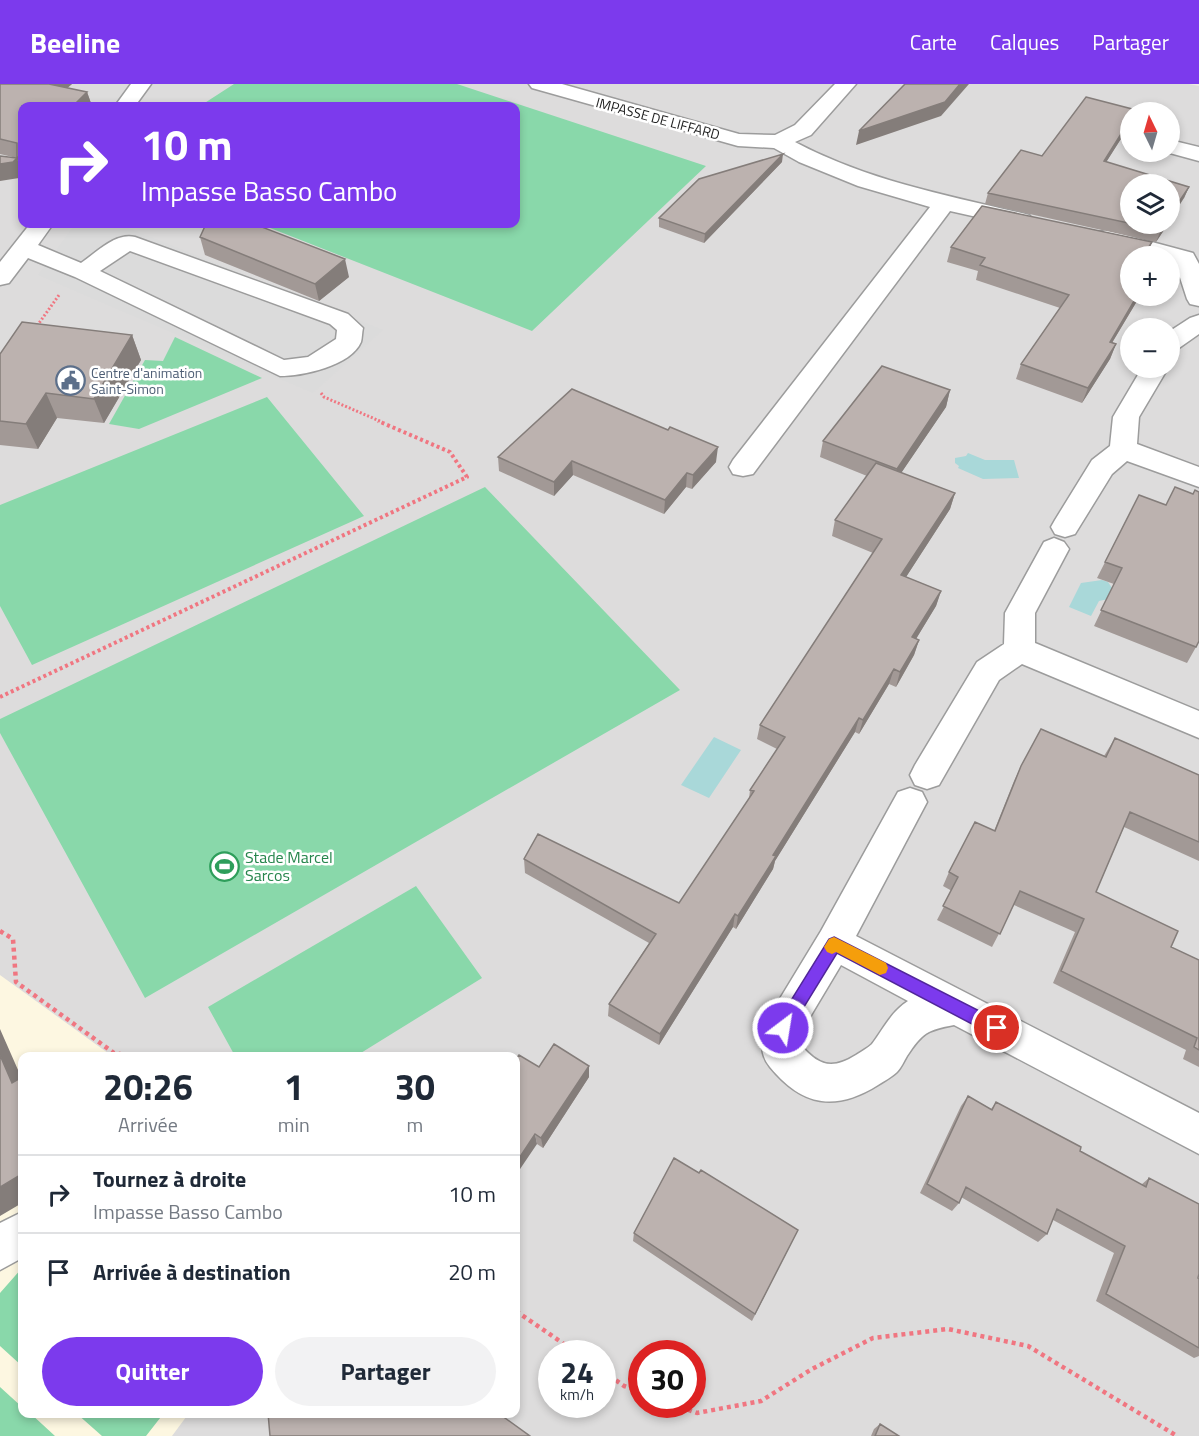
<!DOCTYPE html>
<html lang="fr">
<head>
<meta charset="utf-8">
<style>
	:root { --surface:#fff; --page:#f2f2f3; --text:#1f2937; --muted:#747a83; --line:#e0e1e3; --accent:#7c3aed }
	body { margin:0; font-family:"Titillium Web",sans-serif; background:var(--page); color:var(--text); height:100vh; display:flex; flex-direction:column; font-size:22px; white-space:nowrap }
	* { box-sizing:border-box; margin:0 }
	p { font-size:20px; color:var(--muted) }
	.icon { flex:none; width:33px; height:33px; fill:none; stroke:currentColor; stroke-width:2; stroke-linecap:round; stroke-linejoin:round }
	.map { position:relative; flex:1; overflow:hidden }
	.drawer { position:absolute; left:18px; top:968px; width:502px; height:366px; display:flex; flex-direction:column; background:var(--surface); border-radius:12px; box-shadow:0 3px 9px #0003 }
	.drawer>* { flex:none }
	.top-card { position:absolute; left:18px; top:18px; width:502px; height:126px; border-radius:12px; box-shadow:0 3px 9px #0003; background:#7c3aed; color:#fff; overflow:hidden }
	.needle { width:39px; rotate:355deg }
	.controls { position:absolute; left:1120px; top:18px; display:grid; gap:12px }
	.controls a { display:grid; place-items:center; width:60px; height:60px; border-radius:50%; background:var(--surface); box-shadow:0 3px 9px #0003; font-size:30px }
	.speed { position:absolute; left:538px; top:1256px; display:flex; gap:12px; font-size:30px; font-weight:700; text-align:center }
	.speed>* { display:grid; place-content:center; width:78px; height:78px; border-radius:50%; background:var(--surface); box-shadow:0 3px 9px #0003; line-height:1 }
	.speed small { font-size:15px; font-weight:400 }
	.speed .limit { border:9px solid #d22; background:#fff; color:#111 }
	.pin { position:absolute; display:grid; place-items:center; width:51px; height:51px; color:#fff; margin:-26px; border:3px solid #fff; border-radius:50%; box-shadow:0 2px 6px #0007 }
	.me { position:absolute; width:66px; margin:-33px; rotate:31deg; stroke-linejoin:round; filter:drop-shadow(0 0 4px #0008) }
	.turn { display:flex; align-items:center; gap:21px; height:126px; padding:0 24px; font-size:27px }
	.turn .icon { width:78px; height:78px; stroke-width:2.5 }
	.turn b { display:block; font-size:42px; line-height:51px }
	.eta { display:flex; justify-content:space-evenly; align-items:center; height:102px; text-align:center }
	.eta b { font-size:36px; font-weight:700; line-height:42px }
	.button { display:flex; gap:12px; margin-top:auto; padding:12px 24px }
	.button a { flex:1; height:69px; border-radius:36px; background:var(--accent); color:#fff; font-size:24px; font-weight:700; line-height:69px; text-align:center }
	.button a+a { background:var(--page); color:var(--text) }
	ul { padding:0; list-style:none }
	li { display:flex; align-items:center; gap:18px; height:78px; padding:0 24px; border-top:2px solid var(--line) }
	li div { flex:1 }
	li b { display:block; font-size:22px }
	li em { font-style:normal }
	header { display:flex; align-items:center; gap:36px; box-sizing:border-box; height:84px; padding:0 30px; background:var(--accent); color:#fff }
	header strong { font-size:28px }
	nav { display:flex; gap:33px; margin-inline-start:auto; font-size:21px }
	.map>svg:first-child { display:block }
	.residential { fill:#dddcdc; fill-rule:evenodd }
	.education { fill:#fdf7e1 }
	.pitch { fill:#89d8aa }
	.parking { fill:#dbdbdb }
	.water { fill:#a9d8d9 }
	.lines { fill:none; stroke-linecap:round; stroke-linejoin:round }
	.minor-casing { stroke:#9c9c9c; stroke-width:3 }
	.path-far2 { stroke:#f07681; stroke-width:3; stroke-dasharray:2 2; stroke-linecap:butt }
	.path-far1 { stroke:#f07681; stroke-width:4; stroke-dasharray:3 3; stroke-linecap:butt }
	.path { stroke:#f07681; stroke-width:4.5; stroke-dasharray:4 4; stroke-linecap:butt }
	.minor { fill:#fff; fill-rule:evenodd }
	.wall { fill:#a29996 }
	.shaded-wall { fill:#847d7a }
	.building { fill:#bcb2af; stroke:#847d7a; stroke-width:1.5 }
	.route { fill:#7c3aed; stroke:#51269a; stroke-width:1.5 }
	.slow { fill:#f59e0b }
	.labels { text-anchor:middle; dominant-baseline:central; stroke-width:5; stroke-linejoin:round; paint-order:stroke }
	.far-street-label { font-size:14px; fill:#1f1f1f; stroke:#fff }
	.far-service-label { font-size:14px; fill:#4e5e75; stroke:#fff; text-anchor:start }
	.leisure-label { font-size:16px; fill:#27864d; stroke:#fff; text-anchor:start }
</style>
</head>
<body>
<header>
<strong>Beeline</strong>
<nav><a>Carte</a><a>Calques</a><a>Partager</a></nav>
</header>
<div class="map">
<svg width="1199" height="1352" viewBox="0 0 1199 1352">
	<rect width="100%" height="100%" fill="#efeae6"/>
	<path class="residential" d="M0 0H1189L1199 2V1352H0ZM22 22H516V140H22ZM1131 28H1170V68H1131ZM1131 100H1170V140H1131ZM1131 172H1170V212H1131ZM1131 244H1170V284H1131ZM22 972H516V1329H22ZM552 1269H603V1320H552ZM642 1269H693V1320H642Z"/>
	<path class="education" d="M0 891 112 972H22V1329H189L172 1352H0Z"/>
	<path class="pitch" d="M234 0H457L706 82 532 247 260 140H516V22H200Z
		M175 253 262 294 139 345 109 340 145 276 163 277Z
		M267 313 364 432 32 581 0 522V421Z
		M485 403 680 606 145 914 0 649V635Z
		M416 802 482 894 356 972H235L208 923Z
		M22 1184V1282L0 1262V1209Z
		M0 1303 22 1323V1329H30L55 1352H0Z
		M76 1329H164L146 1352H102Z"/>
	<path class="parking" d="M75 140H118L383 246 313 309 38 191Z"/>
	<path class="water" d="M968 369 985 376H1014L1019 394 983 395 958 384 959 382 955 379V374L966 372Z
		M1102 496 1108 498 1118 513 1099 517 1091 532 1069 523 1081 499Z
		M714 653 741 666 709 714 681 701Z"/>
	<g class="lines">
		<defs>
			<path id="minor" d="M131 0H151L135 22H115Z
				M529 0H562L739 50 775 51 795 41 835 0H856L811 51 795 58C871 98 947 111 1029 131L1033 136 1029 141 1021 143 950 127 753 390 743 392 733 390 729 383 733 376 930 123 858 102 799 78 774 64 738 62 532 4Z
				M1170 56 1199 63V77L1166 68H1170Z
				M30 140H53L38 161 81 179C97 168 116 148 135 153L348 230 363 244C362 248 362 254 361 258 351 282 302 292 280 292L75 193 28 174 9 199 0 201V178ZM130 167 330 240 337 246 336 255 308 273 284 276 100 187Z
				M1107 146 1193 169 1199 180V222L1190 220 1187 215 1175 178 1170 177V172H1152L1099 158 1095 153 1099 148Z
				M1199 231V250L1179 264 1170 266V247L1190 234Z
				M1142 284H1168L1139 333 1137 360 1199 383V403L1127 377 1112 390 1075 450 1065 453 1055 450 1051 443 1055 436 1092 376 1110 362 1113 333Z
				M1054 454 1064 458 1069 465 1035 529V559L1199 627V654L1022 580 999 596 939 701 927 705 915 701 910 691 915 681 977 578 1004 560 1005 529 1044 458Z
				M910 704 922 708 927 718 856 852 1199 1029V1070L954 941C927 946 922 949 907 972 904 977 901 984 897 988 892 993 884 997 878 1001 835 1028 802 1022 770 983 757 967 762 949 770 931L821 847 898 708ZM841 881 908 917C891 928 884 944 872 960 868 964 862 967 856 971 832 986 818 982 800 960L801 948Z
				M22 1128V1174L0 1186V1139Z"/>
		</defs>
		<use href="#minor" class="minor-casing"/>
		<path class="path-far2" d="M37 242 59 211
			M321 309 324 313 382 338"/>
		<path class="path-far1" d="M0 613 467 393 450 368 378 337"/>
		<path class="path" d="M0 847 13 855 16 898 114 969 132 972
			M516 1227 577 1269
			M603 1287 624 1302 642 1308
			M673 1320 697 1329 761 1317 812 1285 873 1254 948 1245 1028 1262 1177 1352"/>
		<use href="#minor" class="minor"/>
	</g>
	<path class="wall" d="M0 0H72L67 4 87 8 92 22H22V88L17 74 0 70Z
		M1131 28V39L1106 78 1189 103 1184 114 1131 140H1168L1156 158 985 120 988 109 1042 72Z
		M782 78 704 159 659 143V134Z
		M200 153 349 193 319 217 205 171Z
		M951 163 1131 172 1140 212 1112 259 1116 260 1110 275 1082 319 1016 295 1021 280 1060 224 976 196 978 187 947 178Z
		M132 251 141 276 104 339 57 334 38 365 0 361V270Z
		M950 306 946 323 901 389 955 409 950 425 906 493 941 507 936 522 916 555 919 556 914 571 896 603 889 600 859 650 855 648 775 777 773 785 736 845 733 843 659 961 608 932 609 920 649 859 525 789 524 775 679 819 749 715 750 706 777 665 757 655 760 641 873 469 832 452 835 436 867 392 820 373 823 357Z
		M498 373 716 378 692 405 686 403 664 430 573 391 554 412 499 387Z
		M1139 411 1196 563 1187 579 1094 542 1114 500 1097 494Z
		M1115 654 1199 691V777L1124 743 1096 808 1171 863 1199 876V983L1183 975 1186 966 1053 899 1075 848 1014 821 992 863 937 836 952 807 943 802 949 788 994 747 1014 697 1021 682 1104 672Z
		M519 971 539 983 589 982V993L543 1064 537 1060Z
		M968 1012 991 1025 996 1018 1080 1067 1141 1101 1149 1094 1198 1194 1199 1195V1272L1194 1274 1096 1217 1114 1169 1053 1136 1047 1150 1038 1158 961 1113 959 1119 952 1127 920 1109 961 1022Z
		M699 1089 798 1146 752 1237 633 1157 634 1149Z
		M880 1340 899 1352H871L874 1345Z"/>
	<path class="shaded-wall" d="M47 0H72L53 16Z
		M960 0H969L941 32 856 61 859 47Z
		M87 8 92 22H73Z
		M1131 34V39L1100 88 1104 77Z
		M22 70V88L17 74Z
		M783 70 782 78 704 159 705 150Z
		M17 74 22 89V91L19 94 0 97V80Z
		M1189 103 1184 114 1170 136V131Z
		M1165 140H1168L1156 158 1161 146Z
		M1152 158 1146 172H1143Z
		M345 175 349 193 319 217 315 200Z
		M1137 212H1140L1104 272 1110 258Z
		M132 251 141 276 104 339 94 315Z
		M1116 260 1110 275 1082 319 1088 304Z
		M950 306 946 323 893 401 897 385Z
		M46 309 57 334 38 365 26 340Z
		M718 363 716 378 692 405 693 391Z
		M572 377 573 391 554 412V398Z
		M687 389 686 403 664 430 665 416Z
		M955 409 950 425 897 507 901 491Z
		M941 507 936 522 908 568 912 553Z
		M919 556 914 571 896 603 900 588Z
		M894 585 889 600 859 650 863 636Z
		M859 634 855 648 775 777 773 785 736 845 738 832 773 771Z
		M735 830 733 843 659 961 660 950Z
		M0 945 22 995 12 999 0 971Z
		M589 982V993L543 1064 541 1054Z
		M535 1050 537 1060 516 1091V1079Z
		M22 1090V1119L0 1132V1103Z"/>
	<path class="building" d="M0 0H49L87 8 73 22H22V70L17 74V59L0 55Z
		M905 0H960L945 18 859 47Z
		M1086 13 1136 26 1134 28H1131V34L1104 77 1189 103 1170 131V100H1131V140H1165L1161 146 988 109 1021 66 1042 72Z
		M783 70 705 150 659 134 699 95Z
		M0 72 17 74 13 78 0 80Z
		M982 122 1152 158 1143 172H1131V212H1137L1110 258 1116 260 1088 304 1021 280 1069 211 980 181 985 174 951 163Z
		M206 140H254L345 175 315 200 200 153Z
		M22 238 132 251 94 315 46 309 26 340 0 337V270Z
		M882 282 950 306 897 385 823 357Z
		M572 305 668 346 670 343 718 363 693 391 687 389 665 416 572 377 554 398 498 373Z
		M876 379 955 409 901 491 941 507 912 553 919 556 900 588 894 585 863 636 859 634 773 771 776 772 738 832 735 830 660 950 609 920 656 850 524 775 538 750 679 819 754 707 750 706 785 653 760 641 882 455 835 436Z
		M1175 403 1193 410 1195 406 1199 408V557L1196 563 1101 526 1122 484 1105 478 1139 411 1166 421Z
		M1041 645 1106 673 1115 654 1199 691V758L1130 728 1096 808 1178 847 1171 863 1199 876V966L1194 963 1197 954 1061 887 1084 835 1020 807 1000 850 943 822 958 793 949 788 975 738 995 747 1021 682Z
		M554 960 589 982 541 1054 535 1050 516 1079V975L519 971 539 983Z
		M0 971 12 999 22 993V1090L0 1103Z
		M968 1012 992 1026 996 1018 1081 1063 1080 1067 1146 1103 1149 1094 1199 1120V1190L1198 1194 1199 1195V1264L1106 1210 1125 1162 1057 1125 1047 1150 966 1103 959 1119 927 1100Z
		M674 1074 699 1089 701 1086 798 1146 755 1230 634 1149Z
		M268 1329H498L530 1352H270Z
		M880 1340 899 1352H875Z"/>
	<path class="route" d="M834 853 1003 939 1005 944 1003 950 997 952 991 950 837 869 788 949 783 952 777 949 775 944 777 939 829 855Z"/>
	<path class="slow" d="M834 853 886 879 888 884 886 889 880 891 836 868 832 870 827 868 824 863 829 855Z"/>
	<defs>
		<symbol id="civic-ring" viewBox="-11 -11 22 22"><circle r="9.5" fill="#fff" stroke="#5c6f8a" stroke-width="1.5"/><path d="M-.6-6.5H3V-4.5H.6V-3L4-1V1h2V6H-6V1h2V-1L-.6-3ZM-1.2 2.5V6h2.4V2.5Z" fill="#5c6f8a"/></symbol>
		<symbol id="stadium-ring" viewBox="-11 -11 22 22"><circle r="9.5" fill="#fff" stroke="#2e9e5b" stroke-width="1.5"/><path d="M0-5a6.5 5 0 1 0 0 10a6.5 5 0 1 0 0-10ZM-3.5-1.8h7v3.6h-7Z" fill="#2e9e5b"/></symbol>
	</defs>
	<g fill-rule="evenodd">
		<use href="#civic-ring" x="54" y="280" width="33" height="33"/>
		<use href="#stadium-ring" x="208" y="766" width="33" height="33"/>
	</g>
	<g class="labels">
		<g class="far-street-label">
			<text transform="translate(658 34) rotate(15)">IMPASSE DE LIFFARD</text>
		</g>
		<g class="far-service-label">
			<text x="91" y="288">Centre d'animation<tspan x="91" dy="16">Saint-Simon</tspan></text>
		</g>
		<g class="leisure-label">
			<text x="245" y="773">Stade Marcel<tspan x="245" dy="18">Sarcos</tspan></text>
		</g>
	</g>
</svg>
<div class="controls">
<a><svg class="needle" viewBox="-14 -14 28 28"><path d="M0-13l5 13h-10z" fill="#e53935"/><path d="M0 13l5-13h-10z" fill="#747a83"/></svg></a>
<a><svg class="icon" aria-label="layers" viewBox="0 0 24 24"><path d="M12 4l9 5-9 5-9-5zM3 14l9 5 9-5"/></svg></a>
<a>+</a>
<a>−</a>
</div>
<div class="speed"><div>24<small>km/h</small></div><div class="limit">30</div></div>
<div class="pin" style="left:997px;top:944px;background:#d93025"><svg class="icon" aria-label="arrive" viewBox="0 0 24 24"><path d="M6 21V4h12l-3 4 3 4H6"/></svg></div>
<svg class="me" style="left:783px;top:944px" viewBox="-20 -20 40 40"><circle r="17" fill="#7c3aed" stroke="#fff" stroke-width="3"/><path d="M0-11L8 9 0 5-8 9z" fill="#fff"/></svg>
<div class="top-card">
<div class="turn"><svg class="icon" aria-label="right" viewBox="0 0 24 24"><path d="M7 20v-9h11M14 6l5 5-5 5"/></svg><div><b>10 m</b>Impasse Basso Cambo</div></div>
</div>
<section class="drawer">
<div class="eta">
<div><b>20:26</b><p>Arrivée</p></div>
<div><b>1</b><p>min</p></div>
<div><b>30</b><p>m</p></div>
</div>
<ul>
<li><svg class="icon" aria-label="right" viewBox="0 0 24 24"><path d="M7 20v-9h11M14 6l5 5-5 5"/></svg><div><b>Tournez à droite</b><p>Impasse Basso Cambo</p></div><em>10 m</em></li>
<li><svg class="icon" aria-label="arrive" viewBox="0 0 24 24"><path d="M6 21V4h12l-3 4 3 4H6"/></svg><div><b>Arrivée à destination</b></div><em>20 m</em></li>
</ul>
<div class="button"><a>Quitter</a><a>Partager</a></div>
</section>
</div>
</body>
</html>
